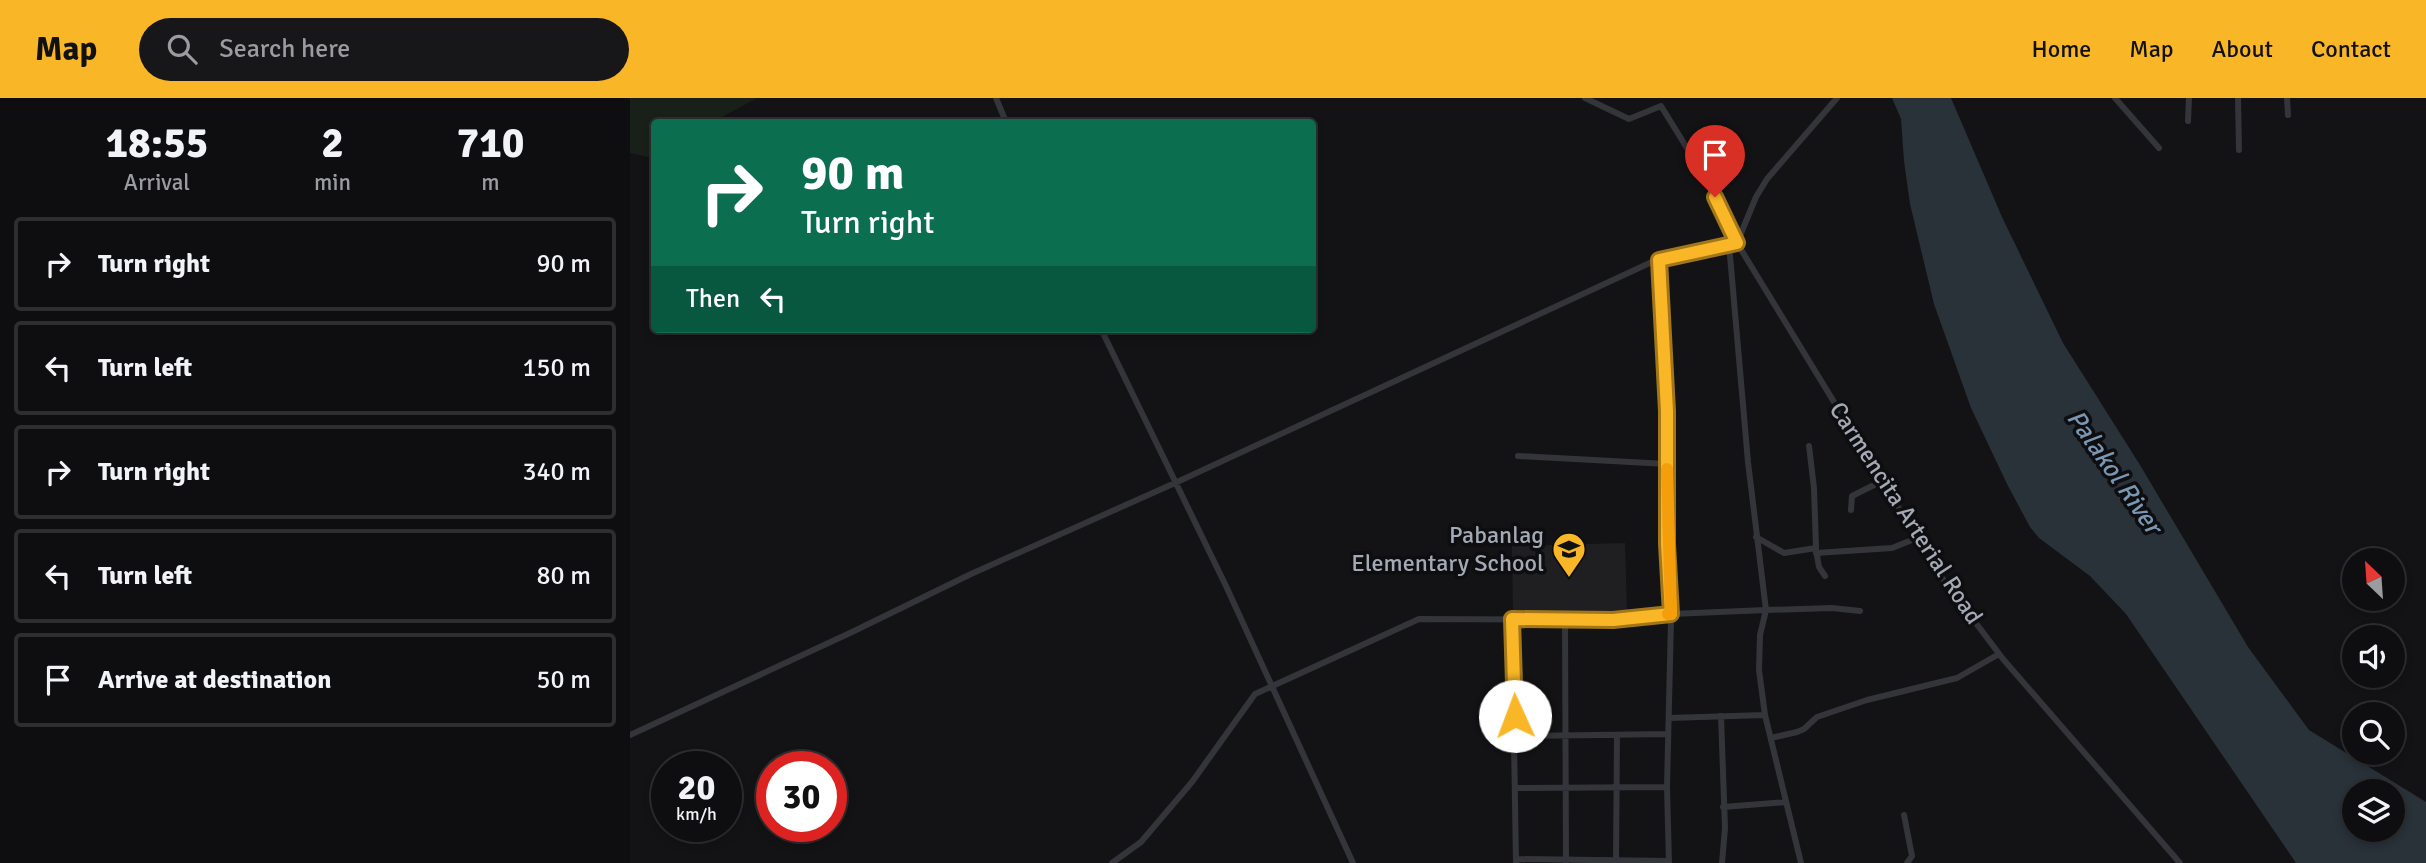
<!DOCTYPE html>
<html lang="en">
<head>
<meta charset="utf-8">
<style>
	:root { --surface:#0e0e10; --page:#171719; --text:#f1f3f6; --muted:#9b9c9f; --line:#2e2e30; --accent:#f9b627 }
	body { margin:0; font-family:Signika,sans-serif; background:var(--page); color:var(--text); height:100vh; display:flex; flex-direction:column; font-size:26px; white-space:nowrap }
	* { box-sizing:border-box; margin:0 }
	p { font-size:23px; color:var(--muted) }
	.icon { flex:none; width:38px; height:38px; fill:none; stroke:currentColor; stroke-width:2; stroke-linecap:round; stroke-linejoin:round }
	.map { position:relative; flex:1; overflow:hidden }
	.details { display:flex; flex-direction:column; background:var(--surface); width:630px }
	.details>* { flex:none }
	.top-card { position:absolute; left:21px; top:21px; width:665px; height:214px; border-radius:7px; box-shadow:0 4px 10px #0003,0 0 0 2px var(--line); background:#0b6e4f; color:#fff; overflow:hidden }
	.needle { width:46px; rotate:335deg }
	.controls { position:absolute; left:1712px; top:450px; display:grid; gap:14px }
	.controls a { display:grid; place-items:center; width:63px; height:63px; border-radius:50%; background:var(--surface); box-shadow:0 4px 10px #0003,0 0 0 2px var(--line); font-size:35px }
	.speed { position:absolute; left:21px; top:653px; display:flex; gap:14px; font-size:35px; font-weight:700; text-align:center }
	.speed>* { display:grid; place-content:center; width:91px; height:91px; border-radius:50%; background:var(--surface); box-shadow:0 4px 10px #0003,0 0 0 2px var(--line); line-height:1 }
	.speed small { font-size:18px; font-weight:400 }
	.speed .limit { border:10px solid #d22; background:#fff; color:#111 }
	.pin { position:absolute; display:grid; place-items:center; width:60px; height:60px; color:#fff; margin:-72px -30px; border-radius:50% 50% 50% 0; rotate:-45deg; box-shadow:0 0 7px #0007 }
	.pin .icon { rotate:45deg }
	.me { position:absolute; width:77px; margin:-38px; rotate:358deg; stroke-linejoin:round; filter:drop-shadow(0 0 5px #0008) }
	.turn { display:flex; align-items:center; gap:24px; height:147px; padding:0 35px; font-size:32px }
	.turn .icon { width:91px; height:91px; stroke-width:2.5 }
	.turn b { display:block; font-size:49px; line-height:60px }
	.then { display:flex; align-items:center; height:66px; padding:0 35px; background:#0003; gap:14px; font-size:26px }
	.eta { display:flex; justify-content:space-evenly; align-items:center; height:119px; text-align:center }
	.eta b { font-size:42px; font-weight:700; line-height:49px }
	ul { padding:0; list-style:none }
	li { display:flex; align-items:center; gap:21px; height:94px; margin:0 14px 10px; padding:0 21px; border:4px solid var(--line); border-radius:7px }
	li div { flex:1 }
	li b { display:block; font-size:26px }
	li em { font-style:normal }
	header { display:flex; align-items:center; gap:42px; box-sizing:border-box; height:98px; padding:0 35px; background:var(--accent); color:#111 }
	header strong { font-size:33px }
	nav { display:flex; gap:38px; margin-inline-start:auto; font-size:24px }
	.search { width:490px; height:63px; background:var(--page); display:flex; align-items:center; gap:18px; box-sizing:border-box; padding:0 24px; border-radius:38px; color:var(--muted); font-size:26px }
	main { display:flex; flex:1; min-height:0 }
	.map>svg:first-child { display:block }
	.built { fill:#1f1f22 }
	.green { fill:#19201a }
	.water { fill:#293139; fill-rule:evenodd }
	.lines { fill:none; stroke-linecap:round; stroke-linejoin:round }
	.minor { stroke:#34353a; stroke-width:6 }
	.route-casing { stroke:#a27619; stroke-width:18 }
	.route { stroke:#f9b627; stroke-width:12 }
	.slow { stroke:#f59e0b; stroke-width:12 }
	.labels { text-anchor:middle; dominant-baseline:central; stroke-width:7; stroke-linejoin:round; paint-order:stroke }
	.street-label { font-size:24px; fill:#a4a9b6; stroke:#0e0e10 }
	.poi-label { font-size:24px; fill:#a4a9b6; stroke:#0e0e10; text-anchor:end }
	.water-label { font-size:26px; font-style:italic; fill:#7997b3; stroke:#0e0e10 }
</style>
</head>
<body>
<header>
<strong>Map</strong>
<div class="search"><svg class="icon" aria-label="search" viewBox="0 0 24 24"><circle cx="10" cy="10" r="6"/><path d="M15 15l6 6"/></svg>Search here</div>
<nav><a>Home</a><a>Map</a><a>About</a><a>Contact</a></nav>
</header>
<main>
<section class="details">
<div class="eta">
<div><b>18:55</b><p>Arrival</p></div>
<div><b>2</b><p>min</p></div>
<div><b>710</b><p>m</p></div>
</div>
<ul>
<li><svg class="icon" aria-label="right" viewBox="0 0 24 24"><path d="M7 20v-9h11M14 6l5 5-5 5"/></svg><div><b>Turn right</b></div><em>90 m</em></li>
<li><svg class="icon" aria-label="left" viewBox="0 0 24 24"><path d="M17 20v-9H6M10 6l-5 5 5 5"/></svg><div><b>Turn left</b></div><em>150 m</em></li>
<li><svg class="icon" aria-label="right" viewBox="0 0 24 24"><path d="M7 20v-9h11M14 6l5 5-5 5"/></svg><div><b>Turn right</b></div><em>340 m</em></li>
<li><svg class="icon" aria-label="left" viewBox="0 0 24 24"><path d="M17 20v-9H6M10 6l-5 5 5 5"/></svg><div><b>Turn left</b></div><em>80 m</em></li>
<li><svg class="icon" aria-label="arrive" viewBox="0 0 24 24"><path d="M6 21V4h12l-3 4 3 4H6"/></svg><div><b>Arrive at destination</b></div><em>50 m</em></li>
</ul>
</section>
<div class="map">
<svg width="1796" height="765" viewBox="0 0 1796 765">
	<rect width="100%" height="100%" fill="#131315"/>
	<path class="built" d="M995 445 997 513 883 516 882 448Z"/>
	<path class="green" d="M0 0H127L83 24H24V60L0 55Z"/>
	<path class="water" d="M1262 0H1321L1372 119 1433 245 1510 367 1618 549 1679 632 1796 704V765H1666L1496 516 1460 478 1409 440 1400 429 1378 388 1341 310 1304 206 1280 106 1274 63 1271 21ZM1724 693H1762V732H1724Z"/>
	<g class="lines">
		<path class="minor" d="M366 0 376 24
			M955 0 999 21 1031 8 1073 76 1107 145 1309 476 1373 561 1550 765
			M1485 0 1529 50
			M1608 0 1609 52
			M1657 0 1658 17
			M1558 23 1559 0
			M1107 145 1126 99 1137 81 1207 0
			M1099 146 1118 364 1136 512 1130 537 1129 572 1135 617 1171 765
			M1029 162 1037 313V446L1041 522 1037 689 1039 765
			M471 231 596 488 723 765
			M888 358 1037 366
			M1221 412 1222 398 1252 383
			M1126 439 1154 455 1186 450 1184 390 1179 348
			M1186 452 1189 469 1195 478
			M1186 455 1262 450 1287 440
			M882 521 886 765
			M935 521 936 765
			M1091 618 1095 730 1092 765
			M1039 620 1135 617
			M0 637 220 535 341 476 545 385 1024 163 1107 145
			M886 638 1038 636
			M1141 640 1167 634 1174 631 1187 619 1237 602 1327 580 1369 556
			M886 690 1037 689
			M1093 709 1156 704
			M1274 717 1282 758 1277 765
			M886 761 1039 763
			M482 765 511 744 562 684 625 596 789 521 983 522 1041 516 1136 512 1202 510 1230 513
			M986 765 987 637"/>
	</g>
	<g class="lines">
		<defs>
			<path id="route" d="M885 618 882 521 983 522 1041 516 1037 446V313L1029 162 1107 145 1085 99"/>
		</defs>
		<use href="#route" class="route-casing"/>
		<use href="#route" class="route"/>
		<path class="slow" d="M1037 371 1041 516H1038"/>
	</g>
	<defs>
		<symbol id="school-pin" viewBox="-11 -11 22 30"><path d="M0 17L-7.5 6A9.5 9.5 0 1 1 7.5 6Z" fill="#f9b627" stroke="#0e0e10"/><path d="M0-5L7-2L0 1L-7-2ZM-4 1L0 2.5L4 1V4Q0 6-4 4Z" fill="#111"/></symbol>
	</defs>
	<g fill-rule="evenodd">
		<use href="#school-pin" x="920" y="432" width="38" height="52"/>
	</g>
	<g class="labels">
		<g class="street-label">
			<text transform="translate(1276 415) rotate(57)">Carmencita Arterial Road</text>
		</g>
		<g class="poi-label">
			<text x="914" y="437">Pabanlag<tspan x="914" dy="28">Elementary School</tspan></text>
		</g>
		<g class="water-label">
			<text transform="translate(1484 374) rotate(55)">Palakol River</text>
		</g>
	</g>
</svg>
<div class="controls">
<a><svg class="needle" viewBox="-14 -14 28 28"><path d="M0-13l5 13h-10z" fill="#e53935"/><path d="M0 13l5-13h-10z" fill="#9b9c9f"/></svg></a>
<a><svg class="icon" aria-label="sound" viewBox="0 0 24 24"><path d="M4 9h4l5-4v14l-5-4H4zM17 9q2 3 0 6"/></svg></a>
<a><svg class="icon" aria-label="search" viewBox="0 0 24 24"><circle cx="10" cy="10" r="6"/><path d="M15 15l6 6"/></svg></a>
<a><svg class="icon" aria-label="layers" viewBox="0 0 24 24"><path d="M12 4l9 5-9 5-9-5zM3 14l9 5 9-5"/></svg></a>
</div>
<div class="speed"><div>20<small>km/h</small></div><div class="limit">30</div></div>
<div class="pin" style="left:1085px;top:99px;background:#d93025"><svg class="icon" aria-label="arrive" viewBox="0 0 24 24"><path d="M6 21V4h12l-3 4 3 4H6"/></svg></div>
<svg class="me" style="left:885px;top:618px" viewBox="-20 -20 40 40"><circle r="19" fill="#fff"/><path d="M0-13L10 11 0 6-10 11z" fill="#f9b627"/></svg>
<div class="top-card">
<div class="turn"><svg class="icon" aria-label="right" viewBox="0 0 24 24"><path d="M7 20v-9h11M14 6l5 5-5 5"/></svg><div><b>90 m</b>Turn right</div></div>
<div class="then">Then<svg class="icon" aria-label="left" viewBox="0 0 24 24"><path d="M17 20v-9H6M10 6l-5 5 5 5"/></svg></div>
</div>
</div>
</main>
</body>
</html>
